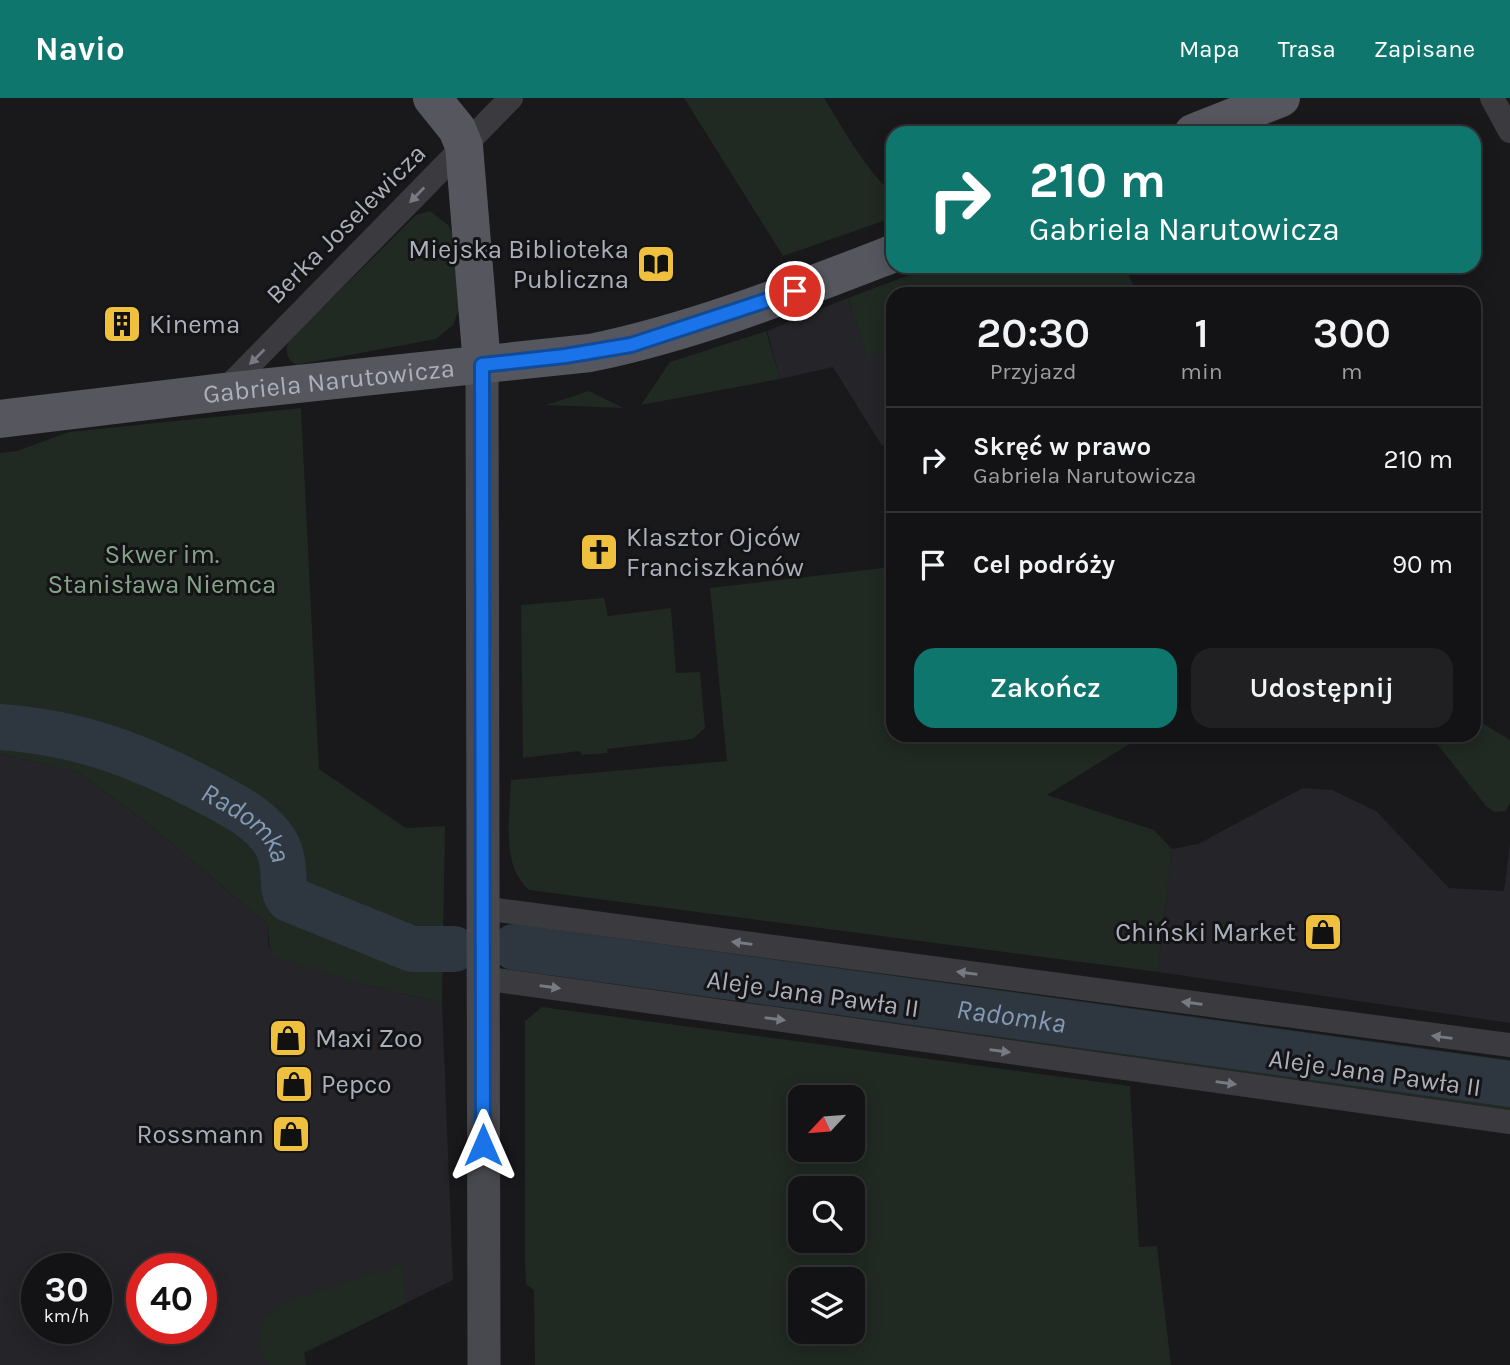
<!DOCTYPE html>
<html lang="pl">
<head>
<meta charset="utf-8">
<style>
	:root { --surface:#131214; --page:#202022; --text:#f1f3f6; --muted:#9d9ea0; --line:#323234; --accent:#0f766e }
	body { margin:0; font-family:Karla,sans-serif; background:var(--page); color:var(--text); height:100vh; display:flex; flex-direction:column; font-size:26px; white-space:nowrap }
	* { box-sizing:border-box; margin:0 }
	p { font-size:23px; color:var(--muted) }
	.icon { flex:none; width:38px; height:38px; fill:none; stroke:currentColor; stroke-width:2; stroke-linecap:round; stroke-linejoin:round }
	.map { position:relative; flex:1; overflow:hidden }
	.drawer { position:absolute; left:886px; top:189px; width:595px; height:455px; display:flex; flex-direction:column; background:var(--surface); border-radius:21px; box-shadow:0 4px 18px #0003,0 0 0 2px var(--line) }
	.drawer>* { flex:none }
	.hud { position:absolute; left:886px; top:28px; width:595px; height:147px; border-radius:21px; box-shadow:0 4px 18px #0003,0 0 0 2px var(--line); background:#0f766e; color:#fff; overflow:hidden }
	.needle { width:46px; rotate:244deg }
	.controls { position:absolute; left:788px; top:987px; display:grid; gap:14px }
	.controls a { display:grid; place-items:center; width:77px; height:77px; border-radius:14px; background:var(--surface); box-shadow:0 4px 18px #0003,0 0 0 2px var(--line); font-size:35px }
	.speed { position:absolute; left:21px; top:1155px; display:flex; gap:14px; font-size:35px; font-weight:700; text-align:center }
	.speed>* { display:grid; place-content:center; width:91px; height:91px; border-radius:50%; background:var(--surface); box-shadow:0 4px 18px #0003,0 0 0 2px var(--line); line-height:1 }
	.speed small { font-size:18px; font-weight:400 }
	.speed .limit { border:10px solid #d22; background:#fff; color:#111 }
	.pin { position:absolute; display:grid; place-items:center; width:60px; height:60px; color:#fff; margin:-30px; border:4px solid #fff; border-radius:50%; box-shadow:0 2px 7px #0007 }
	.me { position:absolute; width:77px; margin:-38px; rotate:0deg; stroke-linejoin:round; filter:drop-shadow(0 0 5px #0008) }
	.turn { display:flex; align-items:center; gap:24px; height:147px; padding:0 28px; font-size:32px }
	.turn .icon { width:91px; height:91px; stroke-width:2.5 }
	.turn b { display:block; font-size:49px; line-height:60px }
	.eta { display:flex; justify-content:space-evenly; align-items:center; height:119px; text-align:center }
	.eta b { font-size:42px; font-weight:600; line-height:49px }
	.primary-button { display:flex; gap:14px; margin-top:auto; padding:14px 28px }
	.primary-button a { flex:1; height:80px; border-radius:21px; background:var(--accent); color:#fff; font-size:28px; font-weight:600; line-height:80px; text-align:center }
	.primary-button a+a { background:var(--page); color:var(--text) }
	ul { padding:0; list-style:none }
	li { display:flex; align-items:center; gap:21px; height:105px; padding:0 28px; border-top:2px solid var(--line) }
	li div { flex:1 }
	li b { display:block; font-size:26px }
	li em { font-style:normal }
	header { display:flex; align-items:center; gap:42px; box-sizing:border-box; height:98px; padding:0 35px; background:var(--accent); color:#fff }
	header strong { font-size:33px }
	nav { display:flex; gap:38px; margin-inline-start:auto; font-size:24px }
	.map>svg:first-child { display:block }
	.built { fill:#252428; fill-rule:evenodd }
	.green { fill:#202922; fill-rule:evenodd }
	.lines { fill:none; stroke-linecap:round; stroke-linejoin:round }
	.river { stroke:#2e363f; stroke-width:46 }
	.street { stroke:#3a3a3f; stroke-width:24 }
	.secondary { stroke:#48494f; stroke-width:33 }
	.primary { stroke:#56575e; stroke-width:38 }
	.oneway { fill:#787a83 }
	.route-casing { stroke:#114b97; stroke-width:18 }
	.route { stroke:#1a73e8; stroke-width:12 }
	.labels { text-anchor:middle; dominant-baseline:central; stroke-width:6; stroke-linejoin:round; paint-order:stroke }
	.street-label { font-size:26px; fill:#abafba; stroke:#141316 }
	.poi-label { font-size:26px; fill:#abafba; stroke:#141316; text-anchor:start }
	.park-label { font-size:26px; fill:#83a487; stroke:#141316 }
	.water-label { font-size:28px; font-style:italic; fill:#8399b4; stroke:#141316 }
</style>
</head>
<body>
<header>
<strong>Navio</strong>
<nav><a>Mapa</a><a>Trasa</a><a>Zapisane</a></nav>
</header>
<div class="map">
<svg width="1510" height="1267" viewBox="0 0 1510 1267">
	<rect width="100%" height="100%" fill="#19181b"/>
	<path class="built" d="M848 200 867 259 892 248V339L882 348 833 269 780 281 767 233Z
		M0 656 78 674 152 729 267 826 269 850 362 886 442 905 453 1182 304 1255 306 1267H0ZM37 1171H96V1230H37ZM142 1171H201V1230H142Z
		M1303 690 1332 692 1376 713 1449 790 1504 793 1510 745V925L1158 874 1172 751 1198 746Z"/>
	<path class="green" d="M684 0H824C845 33 863 68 892 95V120L783 158Z
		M430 113 448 127 456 141 460 209 453 227 436 241 296 267C287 261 285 255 288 244L416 117Z
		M933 168H1125L1137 196H892V248L867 260 848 200Z
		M766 233 780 281 641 307 670 264Z
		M589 293 623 310 546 307Z
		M301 310 319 671 406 730 445 728 442 905 362 886 271 858 267 826 152 729 78 674 0 656V355L17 353 69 334Z
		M892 469V637H1144L1047 697 1154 732 1172 751 1158 874 529 792C500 766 510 718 511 682L727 663 710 490Z
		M604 500 608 518 671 510 676 575 700 574 705 630 693 641 607 651V655L582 657 580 653 523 660 521 507Z
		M1474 620 1510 642V704L1506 713 1494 714 1486 708 1430 637H1474Z
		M514 829 683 848 1510 962V980L598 856 557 850 513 837Z
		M513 859 655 875 1510 993V1012L520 873 513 871Z
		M542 909 1130 988 1139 1149 1157 1148 1171 1267H535L534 1192 526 1186 525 1166V923ZM800 999H852V1052H800ZM800 1090H852V1143H800ZM852 1181V1234H800V1181Z
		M402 1166 406 1205 304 1255 306 1267H268L259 1247 262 1222 281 1205Z"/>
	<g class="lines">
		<g class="river">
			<path id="s1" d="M0 629C80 635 138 657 208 694 229 705 255 718 270 737 291 761 278 789 289 801L412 851H454"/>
			<path id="s2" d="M514 849 1510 986"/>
		</g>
		<path class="street" d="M1492 0 1510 33
			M223 294 511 0
			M482 810 1510 947
			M482 880 1510 1024"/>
		<path class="secondary" d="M482 267 484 1267"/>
		<g class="primary">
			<path d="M432 0 457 31 464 48 482 267"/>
			<path d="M1193 35 1281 0"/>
			<path id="s3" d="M0 321 223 294 590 255C693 234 794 194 892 156"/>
		</g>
	</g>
	<defs><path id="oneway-solid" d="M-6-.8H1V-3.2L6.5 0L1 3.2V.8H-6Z" transform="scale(1.75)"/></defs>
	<g class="oneway">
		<use href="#oneway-solid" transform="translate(417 97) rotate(134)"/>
		<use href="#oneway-solid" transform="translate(257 259) rotate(135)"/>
		<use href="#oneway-solid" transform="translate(742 845) rotate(-172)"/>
		<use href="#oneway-solid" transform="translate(967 875) rotate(-172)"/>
		<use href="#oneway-solid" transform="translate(550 889) rotate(8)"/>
		<use href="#oneway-solid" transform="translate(1192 905) rotate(-172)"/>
		<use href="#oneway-solid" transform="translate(775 921) rotate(8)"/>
		<use href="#oneway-solid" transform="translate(1442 939) rotate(-173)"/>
		<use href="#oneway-solid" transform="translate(1000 953) rotate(8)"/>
		<use href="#oneway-solid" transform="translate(1226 985) rotate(8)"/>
	</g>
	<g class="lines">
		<defs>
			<path id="route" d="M483 1047 482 267 565 258 631 247 795 193"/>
		</defs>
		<use href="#route" class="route-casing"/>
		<use href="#route" class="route"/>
	</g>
	<defs>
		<symbol id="library-square" viewBox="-11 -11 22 22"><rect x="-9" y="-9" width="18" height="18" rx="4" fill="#eec03d" stroke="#141316"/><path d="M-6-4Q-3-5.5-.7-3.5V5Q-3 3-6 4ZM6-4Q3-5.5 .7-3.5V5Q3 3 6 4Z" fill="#111"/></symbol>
		<symbol id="building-square" viewBox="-11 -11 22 22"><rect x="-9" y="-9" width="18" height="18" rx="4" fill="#eec03d" stroke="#141316"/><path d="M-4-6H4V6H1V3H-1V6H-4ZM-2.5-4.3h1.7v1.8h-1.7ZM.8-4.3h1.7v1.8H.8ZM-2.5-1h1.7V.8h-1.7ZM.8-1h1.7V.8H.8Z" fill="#111"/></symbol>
		<symbol id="church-square" viewBox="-11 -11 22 22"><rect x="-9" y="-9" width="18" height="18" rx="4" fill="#eec03d" stroke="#141316"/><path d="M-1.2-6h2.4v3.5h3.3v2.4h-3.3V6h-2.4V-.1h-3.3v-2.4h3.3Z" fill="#111"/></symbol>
		<symbol id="shop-square" viewBox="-11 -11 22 22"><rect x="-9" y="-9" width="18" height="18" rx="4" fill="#eec03d" stroke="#141316"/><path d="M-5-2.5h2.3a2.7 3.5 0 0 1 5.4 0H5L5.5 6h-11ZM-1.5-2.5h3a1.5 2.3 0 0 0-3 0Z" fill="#111"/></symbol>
	</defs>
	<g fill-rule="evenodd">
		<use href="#library-square" x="634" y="144" width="44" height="44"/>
		<use href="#building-square" x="100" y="204" width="44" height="44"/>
		<use href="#church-square" x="577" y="432" width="44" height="44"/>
		<use href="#shop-square" x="1301" y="812" width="44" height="44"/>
		<use href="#shop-square" x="266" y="918" width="44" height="44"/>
		<use href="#shop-square" x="272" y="964" width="44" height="44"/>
		<use href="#shop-square" x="269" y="1014" width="44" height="44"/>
	</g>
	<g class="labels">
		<g class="street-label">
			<text transform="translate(346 126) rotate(-45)">Berka Joselewicza</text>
			<text stroke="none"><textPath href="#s3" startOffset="331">Gabriela Narutowicza</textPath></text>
			<text transform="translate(813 896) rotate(8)">Aleje Jana Pawła II</text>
			<text transform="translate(1375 975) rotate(8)">Aleje Jana Pawła II</text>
		</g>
		<g class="poi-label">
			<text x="629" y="151" text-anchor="end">Miejska Biblioteka<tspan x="629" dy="30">Publiczna</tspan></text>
			<text x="149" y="226">Kinema</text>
			<text x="626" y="439">Klasztor Ojców<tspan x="626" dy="30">Franciszkanów</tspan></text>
			<text x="1296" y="834" text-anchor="end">Chiński Market</text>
			<text x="315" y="940">Maxi Zoo</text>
			<text x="321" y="986">Pepco</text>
			<text x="264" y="1036" text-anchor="end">Rossmann</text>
		</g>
		<g class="park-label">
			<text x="162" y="456">Skwer im.<tspan x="162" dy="30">Stanisława Niemca</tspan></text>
		</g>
		<g class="water-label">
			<text stroke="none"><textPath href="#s1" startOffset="270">Radomka</textPath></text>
			<text stroke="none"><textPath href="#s2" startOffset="502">Radomka</textPath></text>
		</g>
	</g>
</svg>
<div class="controls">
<a><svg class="needle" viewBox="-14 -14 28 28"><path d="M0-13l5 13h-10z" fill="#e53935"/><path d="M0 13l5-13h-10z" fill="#9d9ea0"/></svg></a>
<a><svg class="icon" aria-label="search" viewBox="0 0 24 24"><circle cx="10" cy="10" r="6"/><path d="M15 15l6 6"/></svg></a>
<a><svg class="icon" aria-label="layers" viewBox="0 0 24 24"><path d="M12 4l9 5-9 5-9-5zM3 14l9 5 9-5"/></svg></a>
</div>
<div class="speed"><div>30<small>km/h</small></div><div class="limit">40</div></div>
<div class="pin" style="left:795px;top:193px;background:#d93025"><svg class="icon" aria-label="arrive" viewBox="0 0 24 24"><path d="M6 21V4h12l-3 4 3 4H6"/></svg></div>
<svg class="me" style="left:483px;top:1047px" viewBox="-20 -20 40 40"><path d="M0-17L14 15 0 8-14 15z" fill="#1a73e8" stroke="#fff" stroke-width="4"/></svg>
<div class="hud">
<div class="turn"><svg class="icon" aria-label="right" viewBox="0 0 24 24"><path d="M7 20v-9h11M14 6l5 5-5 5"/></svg><div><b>210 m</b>Gabriela Narutowicza</div></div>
</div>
<section class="drawer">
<div class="eta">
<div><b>20:30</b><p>Przyjazd</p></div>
<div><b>1</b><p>min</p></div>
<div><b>300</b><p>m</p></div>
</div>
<ul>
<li><svg class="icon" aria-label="right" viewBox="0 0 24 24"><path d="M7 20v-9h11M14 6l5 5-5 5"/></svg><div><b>Skręć w prawo</b><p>Gabriela Narutowicza</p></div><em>210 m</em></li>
<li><svg class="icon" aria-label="arrive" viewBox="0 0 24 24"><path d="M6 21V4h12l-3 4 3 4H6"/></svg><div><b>Cel podróży</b></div><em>90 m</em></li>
</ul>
<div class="primary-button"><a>Zakończ</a><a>Udostępnij</a></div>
</section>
</div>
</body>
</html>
